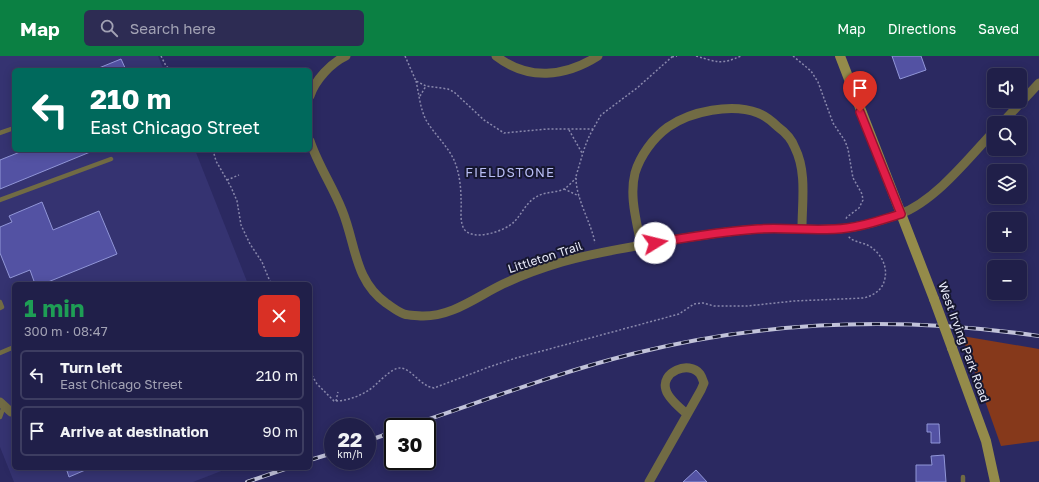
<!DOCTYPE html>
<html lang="en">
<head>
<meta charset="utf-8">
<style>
	:root { --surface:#201f49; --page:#2d2c53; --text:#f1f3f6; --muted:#a2a2b4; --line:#3d3d61; --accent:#0b8043 }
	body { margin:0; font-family:"Golos Text",sans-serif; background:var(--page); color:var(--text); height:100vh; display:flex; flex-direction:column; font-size:15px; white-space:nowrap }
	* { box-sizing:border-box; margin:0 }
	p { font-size:13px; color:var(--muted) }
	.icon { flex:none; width:22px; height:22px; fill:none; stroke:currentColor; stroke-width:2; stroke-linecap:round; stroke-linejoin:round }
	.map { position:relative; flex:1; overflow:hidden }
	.drawer { position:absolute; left:12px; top:226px; width:300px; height:188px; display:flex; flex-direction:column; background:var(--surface); border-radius:6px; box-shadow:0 2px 10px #0003,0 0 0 1px var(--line) }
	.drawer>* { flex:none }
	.guide { position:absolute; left:12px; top:12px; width:300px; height:84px; border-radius:6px; box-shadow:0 2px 10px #0003,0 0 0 1px var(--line); background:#00695c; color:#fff; overflow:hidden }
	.tools { position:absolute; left:987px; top:12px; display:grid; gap:8px }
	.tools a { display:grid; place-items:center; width:40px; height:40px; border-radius:6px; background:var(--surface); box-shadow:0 2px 10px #0003,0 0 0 1px var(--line); font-size:20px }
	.speed { position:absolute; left:324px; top:362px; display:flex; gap:8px; font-size:20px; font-weight:700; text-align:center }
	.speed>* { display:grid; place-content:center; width:52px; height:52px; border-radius:50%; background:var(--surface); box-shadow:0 2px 10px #0003,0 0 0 1px var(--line); line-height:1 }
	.speed small { font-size:10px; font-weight:400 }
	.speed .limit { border:2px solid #111; border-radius:6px; background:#fff; color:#111 }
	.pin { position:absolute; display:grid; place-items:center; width:34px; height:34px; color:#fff; margin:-41px -17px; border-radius:50% 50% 50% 0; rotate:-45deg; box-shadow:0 0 4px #0007 }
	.pin .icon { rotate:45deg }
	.me { position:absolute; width:44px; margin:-22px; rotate:81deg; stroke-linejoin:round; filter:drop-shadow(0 0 3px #0008) }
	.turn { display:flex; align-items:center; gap:14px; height:84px; padding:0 12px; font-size:18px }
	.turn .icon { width:52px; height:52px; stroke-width:2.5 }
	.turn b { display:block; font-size:28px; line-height:34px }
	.round { display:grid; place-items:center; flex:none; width:42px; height:42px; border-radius:6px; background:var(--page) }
	.headline { display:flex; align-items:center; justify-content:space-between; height:68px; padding:0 12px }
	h1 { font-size:24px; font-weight:700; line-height:30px; color:#1e9e55 }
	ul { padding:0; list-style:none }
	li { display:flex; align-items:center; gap:12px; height:50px; margin:0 8px 6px; padding:0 4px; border:2px solid var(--line); border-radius:6px }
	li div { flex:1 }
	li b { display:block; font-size:15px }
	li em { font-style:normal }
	header { display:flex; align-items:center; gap:24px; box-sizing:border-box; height:56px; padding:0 20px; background:var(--accent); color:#fff }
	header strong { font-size:19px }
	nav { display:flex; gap:22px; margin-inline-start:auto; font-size:14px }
	.search { width:280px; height:36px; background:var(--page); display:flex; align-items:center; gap:10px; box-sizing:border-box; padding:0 14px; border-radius:6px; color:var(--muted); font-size:15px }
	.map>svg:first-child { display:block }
	.built { fill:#353371 }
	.green { fill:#86391b }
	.building { fill:#5352a3; stroke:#9196d8 }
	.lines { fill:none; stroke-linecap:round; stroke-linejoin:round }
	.path { stroke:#8988ac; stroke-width:1.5; stroke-dasharray:2 2; stroke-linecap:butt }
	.lane { stroke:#716b44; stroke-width:4.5 }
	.street { stroke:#716b44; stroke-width:9 }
	.secondary { stroke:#948b4a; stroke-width:10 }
	.rail-casing { stroke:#c1c2d9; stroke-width:4 }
	.rail { stroke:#161730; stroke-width:2.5; stroke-dasharray:8; stroke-linecap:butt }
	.secondary-bridge { stroke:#948b4a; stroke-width:10 }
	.route-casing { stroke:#92132f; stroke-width:10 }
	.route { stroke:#e11d48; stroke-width:7 }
	.labels { text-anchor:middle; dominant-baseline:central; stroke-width:4; stroke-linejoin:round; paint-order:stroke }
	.street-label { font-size:12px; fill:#e9ebf9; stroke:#161730 }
	.neighbourhood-label { font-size:13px; letter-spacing:1px; fill:#b9bef5; stroke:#161730 }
</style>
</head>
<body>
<header>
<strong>Map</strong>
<div class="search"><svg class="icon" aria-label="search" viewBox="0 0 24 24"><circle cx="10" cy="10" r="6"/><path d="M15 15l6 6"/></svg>Search here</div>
<nav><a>Map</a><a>Directions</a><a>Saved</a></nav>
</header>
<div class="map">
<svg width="1039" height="426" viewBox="0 0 1039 426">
	<rect width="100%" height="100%" fill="#2b2961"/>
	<path class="built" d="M0 0H158L164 14H14V94H195L248 228H14V412H229L193 426H14L0 391Z"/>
	<path class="green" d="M962 280 1039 293V385L1001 390Z"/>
	<path class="building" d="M892 0H921L926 14 900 23Z
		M121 3 126 14H94Z
		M25 94H95L0 133V104Z
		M42 146 53 174 99 155 117 198 43 228H35L30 214 10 222 0 197V171L12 166 9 160Z
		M927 368H939L940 387H931V376H927Z
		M944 399 946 426H916V409H932L931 400Z
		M66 412H90L69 421Z
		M696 414 707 426H683Z"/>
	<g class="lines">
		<path class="path" d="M161 0 166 10 171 14
			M405 0 416 25 426 30 448 33 454 36 484 64 504 77 547 73H593L601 59 637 32 673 0
			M696 0C717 6 721 9 741 0
			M793 0 811 15 818 26 833 67 845 85 848 93 853 122 862 138 863 144 859 152 847 161 845 164
			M672 1 677 0
			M416 25C419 38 420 52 426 64 434 78 447 89 454 104 459 115 461 130 461 143 462 152 459 164 464 173 473 186 505 175 514 166 521 159 525 149 533 143 542 136 552 137 562 134 567 132 572 126 576 122
			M420 40 426 30
			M593 73C586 85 583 97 579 110 578 114 576 119 576 122 576 143 591 166 595 187
			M569 74 582 97
			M213 94 216 105 231 131 237 145 241 169 250 188 262 206 271 228
			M227 124 239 119
			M564 133 579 140
			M310 316 317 328 334 345C346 345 358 341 369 334 377 329 391 311 401 312 410 313 418 325 426 329 428 331 431 331 434 332L489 311 516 302 679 258 694 248 703 247 714 250H747L794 245 864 242C874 239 883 234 885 222 888 208 878 193 865 188 859 186 852 185 848 180
			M336 345 338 336"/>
		<path class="lane" d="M0 77 14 72
			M0 144 111 103
			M0 246 2 251 0 252
			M0 297 14 291
			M0 361 4 350
			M963 421V426"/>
		<path class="street" d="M496 0C528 25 565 21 598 0
			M310 40C315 24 331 7 346 0
			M1002 67 1039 27
			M310 85C318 109 333 131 342 154 356 188 354 224 386 247 392 251 398 256 404 258 410 260 416 259 421 260 452 261 476 241 503 228 522 219 542 212 562 206 596 196 631 191 666 185 696 180 727 175 758 173 787 171 817 176 847 172 864 170 883 164 900 158 935 145 968 103 994 75
			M641 189C637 166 629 141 635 117 640 100 653 82 668 71 691 55 732 47 758 57 766 60 772 65 778 71 785 76 792 84 795 92 807 116 802 146 802 172
			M0 346 11 356
			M649 426 701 334 704 327C703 325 702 321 700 318 689 304 660 316 666 334 668 342 681 353 687 358"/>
		<path class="secondary" d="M840 0 934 243
			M952 292 986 385 995 426"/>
		<defs>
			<path id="rail" d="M406 371C481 346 556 317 632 298 767 264 902 260 1039 280
				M367 385 393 376
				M310 404 333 397
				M247 426 288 412"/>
		</defs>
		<use href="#rail" class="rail-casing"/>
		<use href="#rail" class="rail"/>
		<path class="secondary-bridge" d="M934 243 952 292"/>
	</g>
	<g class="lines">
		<defs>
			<path id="route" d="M655 187C689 181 724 175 758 173 788 171 818 176 847 172 866 170 883 163 901 158L860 56"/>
		</defs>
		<use href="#route" class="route-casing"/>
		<use href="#route" class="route"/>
	</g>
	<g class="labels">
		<g class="street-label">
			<text transform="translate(545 201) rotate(-18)">Littleton Trail</text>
			<text transform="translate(964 286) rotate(70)">West Irving Park Road</text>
		</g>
		<g class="neighbourhood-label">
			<text x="510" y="116">FIELDSTONE</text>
		</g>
	</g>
</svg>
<div class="tools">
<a><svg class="icon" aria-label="sound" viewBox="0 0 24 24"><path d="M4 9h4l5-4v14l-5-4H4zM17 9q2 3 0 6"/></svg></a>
<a><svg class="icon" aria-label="search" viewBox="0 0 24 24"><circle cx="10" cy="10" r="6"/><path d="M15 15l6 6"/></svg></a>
<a><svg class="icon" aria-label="layers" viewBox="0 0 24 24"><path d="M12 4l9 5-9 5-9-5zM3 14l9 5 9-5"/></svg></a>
<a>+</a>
<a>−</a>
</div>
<div class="speed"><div>22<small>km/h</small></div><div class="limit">30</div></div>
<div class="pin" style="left:860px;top:56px;background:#d93025"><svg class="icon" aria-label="arrive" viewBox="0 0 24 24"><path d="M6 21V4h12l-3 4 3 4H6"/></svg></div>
<svg class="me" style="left:655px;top:187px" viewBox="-20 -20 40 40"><circle r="19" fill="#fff"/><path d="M0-13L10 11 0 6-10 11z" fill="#e11d48"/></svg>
<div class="guide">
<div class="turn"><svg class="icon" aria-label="left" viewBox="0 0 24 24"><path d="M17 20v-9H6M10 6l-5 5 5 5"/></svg><div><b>210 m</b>East Chicago Street</div></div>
</div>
<section class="drawer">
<div class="headline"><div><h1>1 min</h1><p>300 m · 08:47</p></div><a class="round" style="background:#d93025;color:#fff"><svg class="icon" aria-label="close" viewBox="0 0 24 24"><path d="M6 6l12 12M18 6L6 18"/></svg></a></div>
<ul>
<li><svg class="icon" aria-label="left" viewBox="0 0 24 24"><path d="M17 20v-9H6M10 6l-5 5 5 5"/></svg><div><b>Turn left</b><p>East Chicago Street</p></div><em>210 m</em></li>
<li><svg class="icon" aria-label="arrive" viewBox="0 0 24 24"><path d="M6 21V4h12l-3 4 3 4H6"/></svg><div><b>Arrive at destination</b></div><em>90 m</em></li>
</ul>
</section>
</div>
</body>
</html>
